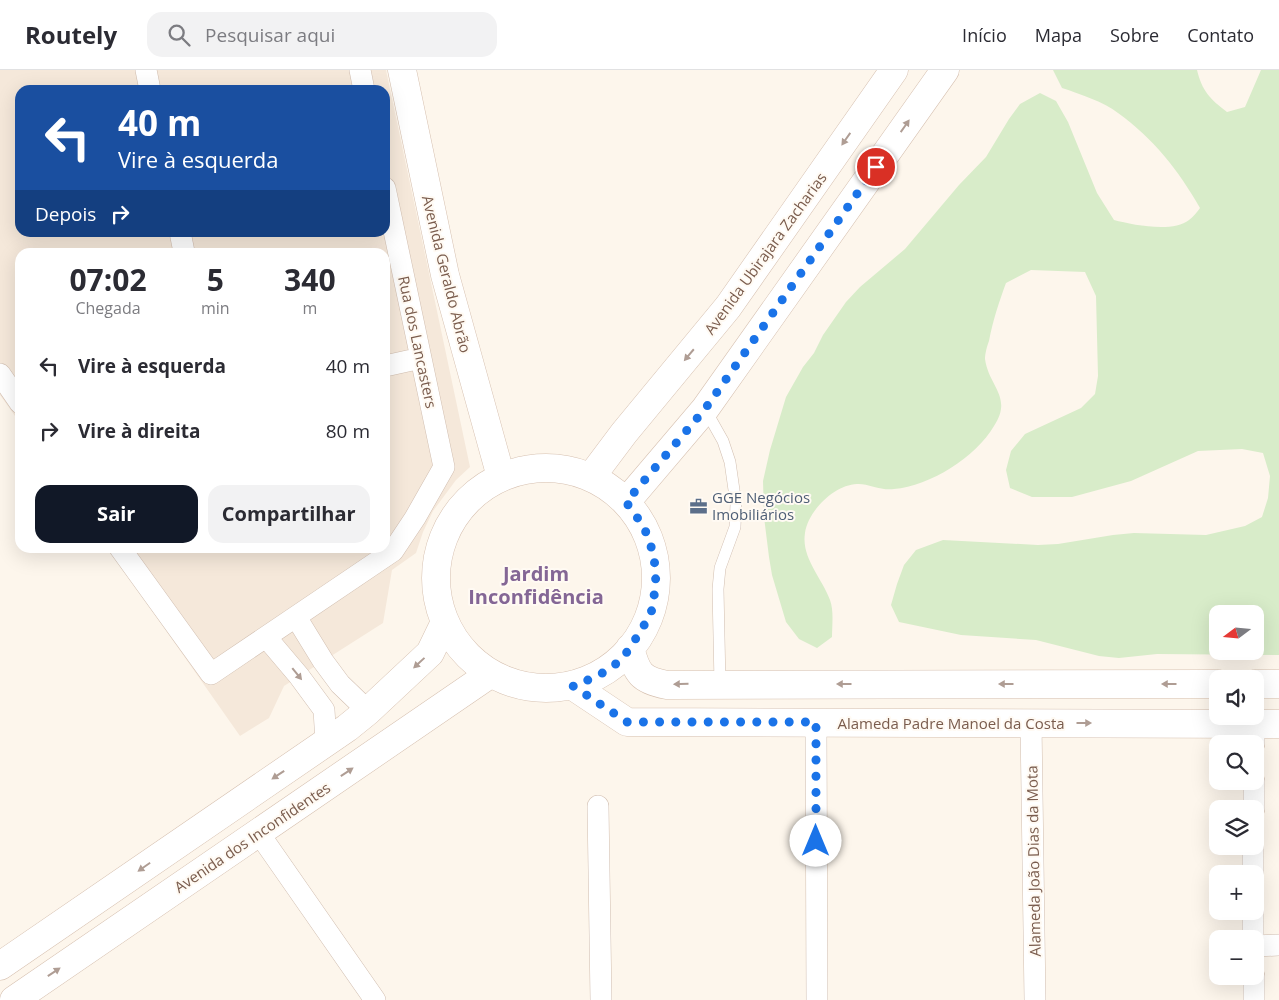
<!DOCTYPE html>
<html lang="pt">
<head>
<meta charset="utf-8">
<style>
	:root { --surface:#fff; --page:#f2f2f3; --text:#2b2b33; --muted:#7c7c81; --line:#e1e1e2; --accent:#111827 }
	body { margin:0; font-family:"Open Sans",sans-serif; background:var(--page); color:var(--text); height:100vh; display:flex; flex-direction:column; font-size:19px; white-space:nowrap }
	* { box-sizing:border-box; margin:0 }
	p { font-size:16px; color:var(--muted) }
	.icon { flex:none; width:28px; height:28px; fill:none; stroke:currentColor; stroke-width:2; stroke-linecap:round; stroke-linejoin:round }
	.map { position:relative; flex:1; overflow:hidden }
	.drawer { position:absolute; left:15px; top:178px; width:375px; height:305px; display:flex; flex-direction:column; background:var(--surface); border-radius:15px; box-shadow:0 5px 20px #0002 }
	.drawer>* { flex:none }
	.top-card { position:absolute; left:15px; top:15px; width:375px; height:152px; border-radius:15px; box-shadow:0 5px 20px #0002; background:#1a4fa0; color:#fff; overflow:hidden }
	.needle { width:32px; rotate:254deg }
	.controls { position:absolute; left:1209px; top:535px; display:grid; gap:10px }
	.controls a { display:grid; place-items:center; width:55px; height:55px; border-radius:10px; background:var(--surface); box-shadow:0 5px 20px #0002; font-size:25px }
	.pin { position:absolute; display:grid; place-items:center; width:42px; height:42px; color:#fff; margin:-21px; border:2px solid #fff; border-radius:50%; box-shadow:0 1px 5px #0007 }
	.me { position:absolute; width:55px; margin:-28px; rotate:0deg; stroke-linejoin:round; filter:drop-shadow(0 0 4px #0008) }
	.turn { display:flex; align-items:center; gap:18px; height:105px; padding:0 20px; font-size:22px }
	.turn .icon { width:65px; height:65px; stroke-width:2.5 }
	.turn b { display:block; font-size:35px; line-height:42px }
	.then { display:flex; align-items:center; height:48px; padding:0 20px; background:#0003; gap:10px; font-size:19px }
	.eta { display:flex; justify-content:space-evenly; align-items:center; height:85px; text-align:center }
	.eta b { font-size:30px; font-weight:700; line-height:35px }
	.button { display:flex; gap:10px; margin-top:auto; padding:10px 20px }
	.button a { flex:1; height:58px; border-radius:15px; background:var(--accent); color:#fff; font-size:20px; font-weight:700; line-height:58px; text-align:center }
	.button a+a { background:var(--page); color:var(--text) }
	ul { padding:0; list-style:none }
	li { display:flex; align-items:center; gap:15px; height:65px; padding:0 20px }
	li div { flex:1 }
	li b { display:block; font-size:19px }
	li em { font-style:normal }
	header { display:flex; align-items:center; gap:30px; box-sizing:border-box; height:70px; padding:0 25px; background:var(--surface); border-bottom:1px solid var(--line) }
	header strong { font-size:24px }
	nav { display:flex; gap:28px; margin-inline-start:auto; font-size:18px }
	.search { width:350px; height:45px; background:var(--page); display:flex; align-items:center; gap:12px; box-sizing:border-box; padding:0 18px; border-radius:15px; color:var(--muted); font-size:19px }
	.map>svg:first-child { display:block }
	.residential { fill:#f5e8da; fill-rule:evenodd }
	.green { fill:#d8ecc9; fill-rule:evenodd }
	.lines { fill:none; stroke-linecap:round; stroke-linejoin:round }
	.lane-casing { stroke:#d1beb0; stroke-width:12 }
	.street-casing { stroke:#d1beb0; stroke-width:22 }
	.secondary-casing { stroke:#d6c0b0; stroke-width:29 }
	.lane { stroke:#fff; stroke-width:11 }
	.street { stroke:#fff; stroke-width:21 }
	.secondary { stroke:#fff; stroke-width:28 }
	.oneway { fill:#af9d94 }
	.route { stroke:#1a73e8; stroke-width:9; stroke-dasharray:0 16.2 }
	.labels { text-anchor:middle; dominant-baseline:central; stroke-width:4; stroke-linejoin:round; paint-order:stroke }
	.street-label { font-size:15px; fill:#7a5c4d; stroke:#fffaf3 }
	.service-label { font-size:15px; fill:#4e5e75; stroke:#fffaf3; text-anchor:start }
	.district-label { font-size:20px; font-weight:bold; fill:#846695; stroke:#fffaf3 }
</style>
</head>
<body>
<header>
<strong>Routely</strong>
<div class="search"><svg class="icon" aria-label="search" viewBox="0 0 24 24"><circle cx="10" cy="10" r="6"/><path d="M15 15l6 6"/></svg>Pesquisar aqui</div>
<nav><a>Início</a><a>Mapa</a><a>Sobre</a><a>Contato</a></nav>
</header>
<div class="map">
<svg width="1279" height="930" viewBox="0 0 1279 930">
	<rect width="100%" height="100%" fill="#fdf6ec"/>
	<path class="residential" d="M0 0H386L470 397 456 410 433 441 423 462 416 483 392 500 383 553 284 616 269 648 240 666 108 478H385V182H20V353L0 325ZM20 20H385V162H20Z"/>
	<path class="green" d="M1053 0H1197C1202 21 1210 29 1227 42L1245 37 1261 0H1279V585L1157 584 1119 588 1099 586 1036 570 961 565 899 552 891 535 897 514 904 495 916 480 943 470 1038 475 1058 474 1113 465 1134 463 1206 465 1245 456 1262 447 1268 428 1270 406 1263 383 1242 379 1198 381 1131 411 1072 427H1032L1010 418 1006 400 1011 381 1025 364 1081 338 1095 324 1098 306 1096 226 1085 202 1031 200 1006 213C999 232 993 250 989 271 987 276 985 284 985 289 989 317 1013 327 994 356 976 387 930 416 894 419 881 421 867 413 857 414 834 415 808 441 805 463 801 488 822 508 830 530 834 541 832 555 832 567L817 578 799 569 786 552 772 505 769 487 764 447 763 411 770 380 786 327 803 297 814 283 823 265 846 232 860 217 905 179 959 115 986 87 1009 49 1020 34 1040 23 1056 31 1068 52 1097 123 1114 150C1133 155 1173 163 1189 150 1193 147 1197 142 1200 138 1179 101 1153 68 1118 43 1104 32 1080 24 1062 18ZM1218 544H1255V581H1218Z"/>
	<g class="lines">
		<defs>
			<path id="lane" d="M705 339 723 371 730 392 736 434 735 457 720 498 718 519 720 614"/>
			<path id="street" d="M146 0 150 20
				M360 0 364 20
				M180 162 184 182
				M385 296 421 288
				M0 304 20 333
				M120 478 211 604 393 481 415 448 444 397 385 118
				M296 547 323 591 340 614 368 641
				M266 567 299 606 324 640 326 672
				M816 652 817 930
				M1031 653 1035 930
				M1254 674V646
				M598 736 601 930
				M1254 739V711
				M258 762 375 930
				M1253 804V776
				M1253 869V841
				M1255 876 1279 875
				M1254 906V930"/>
			<path id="secondary" d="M402 0 445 205 501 407
				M436 508a110 110 0 1 1 220 0a110 110 0 1 1-220 0Z
				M591 407 624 363 728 237 894 0
				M626 432 705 339 945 0
				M630 578C637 604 641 610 667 615L1218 614
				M1255 614H1279
				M573 616 627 652 1279 654
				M0 896 347 658 368 641 430 583 445 552
				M14 930 490 604"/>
		</defs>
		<use href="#lane" class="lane-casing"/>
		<use href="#street" class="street-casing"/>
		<use href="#secondary" class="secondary-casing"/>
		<use href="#lane" class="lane"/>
		<use href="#street" class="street"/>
		<use href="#secondary" class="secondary"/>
	</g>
	<defs><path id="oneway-solid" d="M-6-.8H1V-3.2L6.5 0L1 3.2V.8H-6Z" transform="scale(1.25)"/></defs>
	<g class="oneway">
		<use href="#oneway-solid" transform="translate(905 56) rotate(-55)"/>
		<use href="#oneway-solid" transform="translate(846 69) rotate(125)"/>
		<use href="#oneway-solid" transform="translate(689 285) rotate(130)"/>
		<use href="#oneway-solid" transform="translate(419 593) rotate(137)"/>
		<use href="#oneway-solid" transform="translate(297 604) rotate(51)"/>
		<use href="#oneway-solid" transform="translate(681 614) rotate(179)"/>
		<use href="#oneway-solid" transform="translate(844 614) rotate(-180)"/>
		<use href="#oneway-solid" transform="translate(1006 614) rotate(-180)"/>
		<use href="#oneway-solid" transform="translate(1169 614) rotate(-180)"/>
		<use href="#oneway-solid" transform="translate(1084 653)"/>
		<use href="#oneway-solid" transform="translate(347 702) rotate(-34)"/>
		<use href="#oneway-solid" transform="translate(278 705) rotate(146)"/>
		<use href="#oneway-solid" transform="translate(144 797) rotate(145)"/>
		<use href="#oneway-solid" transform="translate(54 902) rotate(-34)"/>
	</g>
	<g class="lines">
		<path class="route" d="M816 771V652H627L573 616 598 606 620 591 630 578 651 544 656 514 654 485 644 457 626 432 705 339 876 97"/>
	</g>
	<defs>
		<symbol id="office-bare" viewBox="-9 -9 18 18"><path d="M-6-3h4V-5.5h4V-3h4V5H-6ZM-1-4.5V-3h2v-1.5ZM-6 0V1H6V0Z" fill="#5c6f8a" stroke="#fffaf3" stroke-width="2.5" paint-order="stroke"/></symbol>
	</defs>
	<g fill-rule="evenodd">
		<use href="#office-bare" x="686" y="424" width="25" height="25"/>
	</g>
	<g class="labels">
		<g class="street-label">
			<text transform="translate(765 183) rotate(-54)">Avenida Ubirajara Zacharias</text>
			<text transform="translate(447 204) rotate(76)">Avenida Geraldo Abrão</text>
			<text transform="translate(418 272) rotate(78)">Rua dos Lancasters</text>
			<text x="951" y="653">Alameda Padre Manoel da Costa</text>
			<text transform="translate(252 767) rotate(-34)">Avenida dos Inconfidentes</text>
			<text transform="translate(1033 791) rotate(-91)">Alameda João Dias da Mota</text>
		</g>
		<g class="service-label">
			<text x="712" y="427">GGE Negócios<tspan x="712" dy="17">Imobiliários</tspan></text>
		</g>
		<g class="district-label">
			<text x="536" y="503">Jardim<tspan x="536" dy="23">Inconfidência</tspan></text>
		</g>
	</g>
</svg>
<div class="controls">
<a><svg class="needle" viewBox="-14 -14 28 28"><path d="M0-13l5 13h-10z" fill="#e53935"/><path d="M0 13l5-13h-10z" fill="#7c7c81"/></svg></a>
<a><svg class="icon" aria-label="sound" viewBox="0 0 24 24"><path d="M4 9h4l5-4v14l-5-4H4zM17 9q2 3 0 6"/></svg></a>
<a><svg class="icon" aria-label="search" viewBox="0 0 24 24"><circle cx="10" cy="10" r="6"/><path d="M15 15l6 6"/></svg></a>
<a><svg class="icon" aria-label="layers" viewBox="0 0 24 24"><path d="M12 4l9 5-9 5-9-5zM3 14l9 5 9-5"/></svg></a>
<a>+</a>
<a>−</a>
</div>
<div class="pin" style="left:876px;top:97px;background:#d93025"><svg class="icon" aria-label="arrive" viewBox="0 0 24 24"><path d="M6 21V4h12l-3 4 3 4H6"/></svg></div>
<svg class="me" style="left:816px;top:771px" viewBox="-20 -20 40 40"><circle r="19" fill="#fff"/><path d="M0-13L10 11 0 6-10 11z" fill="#1a73e8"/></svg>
<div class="top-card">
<div class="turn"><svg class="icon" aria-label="left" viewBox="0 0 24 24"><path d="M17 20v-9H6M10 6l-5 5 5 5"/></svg><div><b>40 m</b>Vire à esquerda</div></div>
<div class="then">Depois<svg class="icon" aria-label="right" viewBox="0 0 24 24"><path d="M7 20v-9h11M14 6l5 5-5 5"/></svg></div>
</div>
<section class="drawer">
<div class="eta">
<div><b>07:02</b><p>Chegada</p></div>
<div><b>5</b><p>min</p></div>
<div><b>340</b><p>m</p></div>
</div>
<ul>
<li><svg class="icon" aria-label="left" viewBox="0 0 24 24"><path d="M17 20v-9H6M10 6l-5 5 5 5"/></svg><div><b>Vire à esquerda</b></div><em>40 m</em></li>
<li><svg class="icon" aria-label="right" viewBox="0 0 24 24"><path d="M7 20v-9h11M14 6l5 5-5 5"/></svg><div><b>Vire à direita</b></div><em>80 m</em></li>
</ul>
<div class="button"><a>Sair</a><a>Compartilhar</a></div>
</section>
</div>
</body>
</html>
